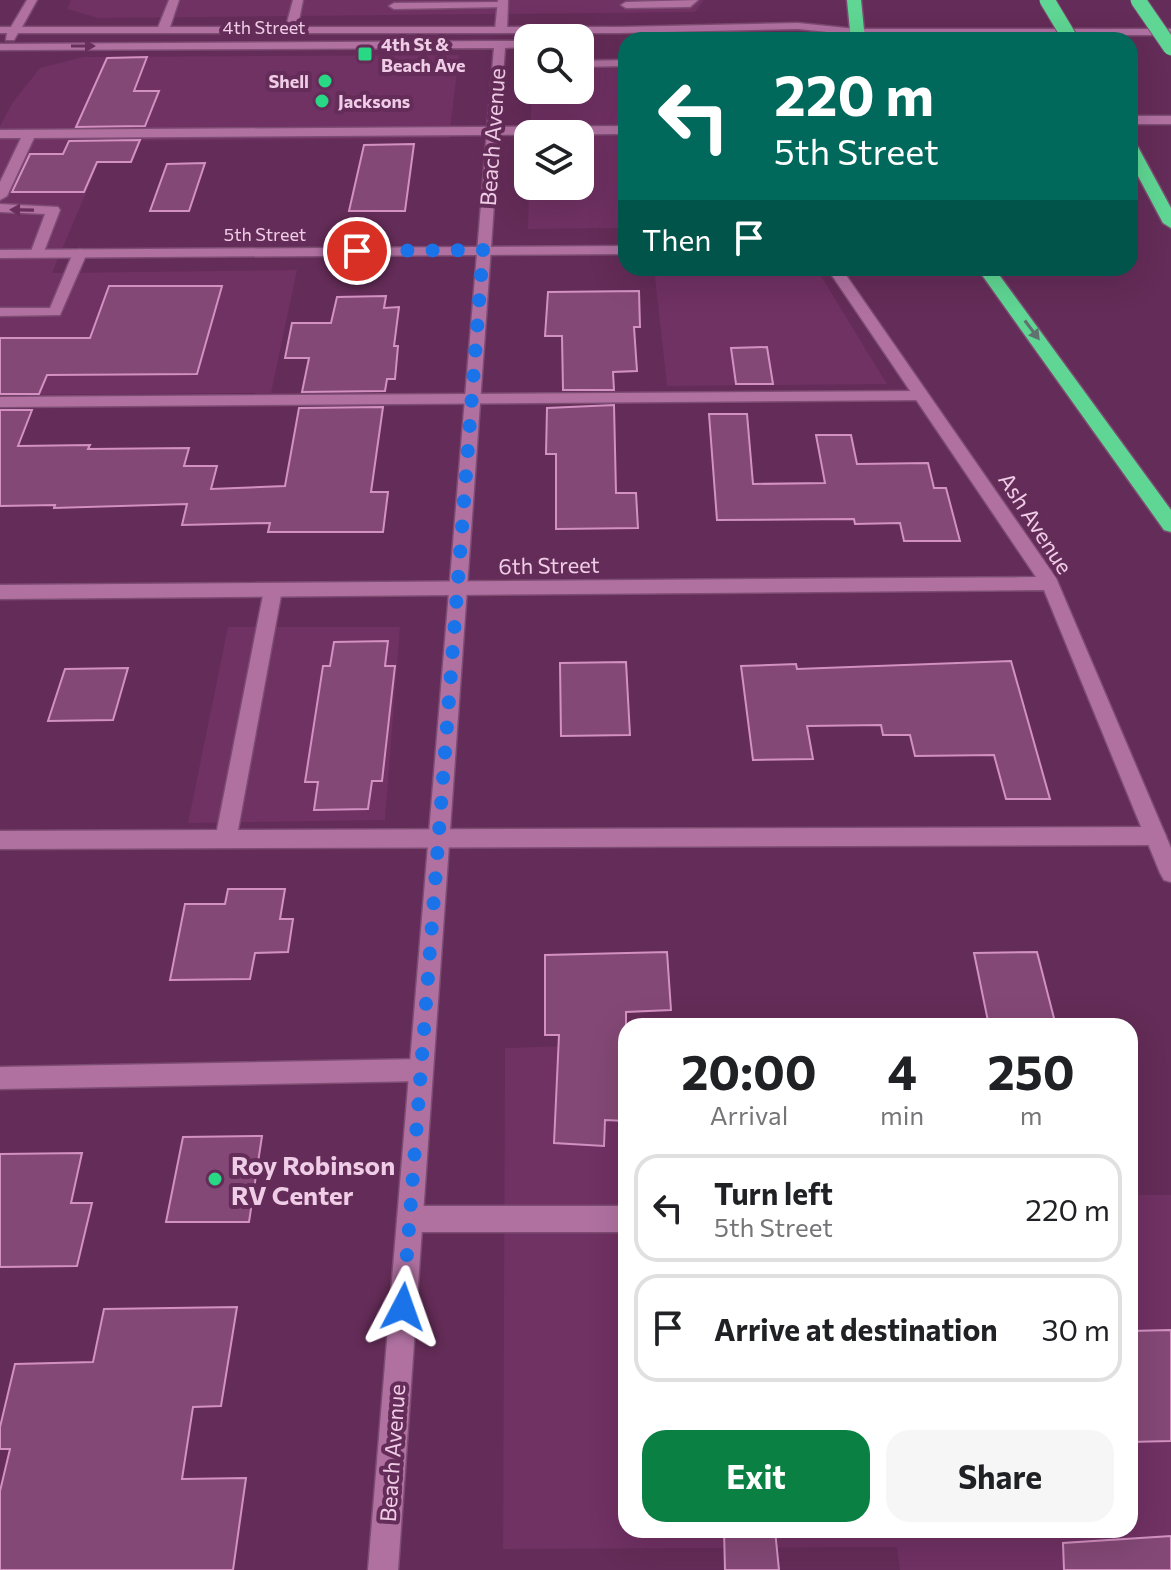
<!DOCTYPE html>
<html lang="en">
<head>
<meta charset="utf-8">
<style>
	:root { --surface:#fff; --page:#f6f6f6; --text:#202124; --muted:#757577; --line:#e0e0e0; --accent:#0b8043 }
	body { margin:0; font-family:Commissioner,sans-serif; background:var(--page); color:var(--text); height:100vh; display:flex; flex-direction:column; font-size:30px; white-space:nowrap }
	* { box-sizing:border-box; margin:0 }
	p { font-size:26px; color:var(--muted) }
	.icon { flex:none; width:44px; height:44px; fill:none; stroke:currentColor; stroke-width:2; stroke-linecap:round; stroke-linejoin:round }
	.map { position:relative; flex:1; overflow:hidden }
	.side { position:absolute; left:618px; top:1018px; width:520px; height:520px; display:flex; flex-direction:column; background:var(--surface); border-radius:24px; box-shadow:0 8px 32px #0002 }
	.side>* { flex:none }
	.hud { position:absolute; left:618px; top:32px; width:520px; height:244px; border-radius:24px; box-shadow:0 8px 32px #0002; background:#00695c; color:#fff; overflow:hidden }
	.buttons { position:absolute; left:514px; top:24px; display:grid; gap:16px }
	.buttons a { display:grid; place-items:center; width:80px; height:80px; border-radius:16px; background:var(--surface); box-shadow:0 8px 32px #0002; font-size:40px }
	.pin { position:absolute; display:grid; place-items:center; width:68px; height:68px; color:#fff; margin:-34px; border:4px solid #fff; border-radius:50%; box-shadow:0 2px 8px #0007 }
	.me { position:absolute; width:88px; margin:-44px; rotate:4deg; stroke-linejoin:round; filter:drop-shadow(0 0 6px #0008) }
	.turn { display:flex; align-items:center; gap:28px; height:168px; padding:0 24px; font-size:36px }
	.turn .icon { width:104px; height:104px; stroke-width:2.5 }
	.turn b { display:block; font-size:56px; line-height:68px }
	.then { display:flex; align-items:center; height:76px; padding:0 24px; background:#0003; gap:16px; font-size:30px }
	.eta { display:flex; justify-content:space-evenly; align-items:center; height:136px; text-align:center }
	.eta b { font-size:48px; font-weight:700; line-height:56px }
	.button { display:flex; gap:16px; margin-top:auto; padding:16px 24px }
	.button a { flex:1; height:92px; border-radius:24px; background:var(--accent); color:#fff; font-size:32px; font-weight:700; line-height:92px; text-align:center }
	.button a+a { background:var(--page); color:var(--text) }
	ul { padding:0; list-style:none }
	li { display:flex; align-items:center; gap:24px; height:108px; margin:0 16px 12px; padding:0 8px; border:4px solid var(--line); border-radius:24px }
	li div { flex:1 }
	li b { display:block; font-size:30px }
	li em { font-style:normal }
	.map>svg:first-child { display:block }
	.built { fill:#703163 }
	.building { fill:#844876; stroke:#d391c2; stroke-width:2 }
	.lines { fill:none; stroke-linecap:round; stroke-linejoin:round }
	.lane-casing { stroke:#7d4c73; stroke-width:3 }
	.street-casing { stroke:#7d4c73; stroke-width:3 }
	.secondary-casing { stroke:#7d4c73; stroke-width:3 }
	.highway-casing { stroke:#7d4c73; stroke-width:3 }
	.lane { fill:#b071a1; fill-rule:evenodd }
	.street { fill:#b071a1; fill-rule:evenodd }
	.secondary { fill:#b071a1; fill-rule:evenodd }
	.highway { fill:#5fd693; fill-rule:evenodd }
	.highway-bridge-casing { stroke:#7d4c73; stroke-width:17; stroke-linecap:butt }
	.highway-bridge { stroke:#5fd693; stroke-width:15 }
	.oneway { fill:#682f5c }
	.oneway2 { fill:#627070 }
	.route { stroke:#1a73e8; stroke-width:14; stroke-dasharray:0 25.2 }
	.poi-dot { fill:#28d885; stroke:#642c58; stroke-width:3 }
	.labels { text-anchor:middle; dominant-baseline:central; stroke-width:8; stroke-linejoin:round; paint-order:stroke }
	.far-street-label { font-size:18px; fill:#f0cde6; stroke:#642c58 }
	.far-poi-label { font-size:18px; font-weight:bold; fill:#f0cde6; stroke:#642c58; text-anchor:start }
	.street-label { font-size:22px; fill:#f0cde6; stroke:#642c58 }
	.near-poi-label { font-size:26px; font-weight:bold; fill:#f0cde6; stroke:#642c58; text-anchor:start }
</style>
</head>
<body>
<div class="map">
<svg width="1171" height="1570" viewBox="0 0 1171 1570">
	<rect width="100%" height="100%" fill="#642c58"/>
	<path class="built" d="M71 0H704L695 12 98 18 67 9Z
		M459 55 449 138 108 141 52 273 297 270 271 393 0 395V126L13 102 40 68 83 57Z
		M580 58H626V228L528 229 529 186H580V134H530L532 90H580Z
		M654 268H816L887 384 667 386Z
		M228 627H400L385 820 188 823Z
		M626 1044V1530H1130V1195H1171V1570H900L897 1547 503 1549 505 1048Z"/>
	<path class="building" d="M147 57 134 91H159L145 126 76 127 107 58Z
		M140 140 131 162H97L84 192H12L30 154H63L69 141Z
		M414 144 405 211H349L364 145Z
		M205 163 189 211H150L167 164Z
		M109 286H222L197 374 47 375 39 394H0V338H90Z
		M639 291 640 327H634L637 371 613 372 614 390H563L562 336H545L548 292Z
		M386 296 384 308 399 307 394 346H398L395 379H387L385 391 302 392 309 358H285L292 323H331L337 297Z
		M767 347 773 384H736L731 348Z
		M614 405 616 493H636L638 528 556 529V454H546L547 408Z
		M383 407 371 492H388L383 532H268L270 523 182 525 187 504 54 508 55 505 0 506V410H32L18 446 90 445 88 449 189 448 184 466H217L211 489 285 486 299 408Z
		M709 414H747L753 484 825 483 816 435H851L857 464 928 463 934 488H946L960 541H904L900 523 855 524 854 519 717 520Z
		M388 641 385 666H395L382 781H372L368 809 314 810 318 782H305L323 666H330L334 642Z
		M1011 661 1050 799H1006L994 755 915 756 910 735H883L881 725 807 726 813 759 753 760 741 666 796 664 797 669Z
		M626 662 630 735 561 736 560 663Z
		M128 668 113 720 48 721 65 669Z
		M228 889H285L280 919H293L288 952 255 953 250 979 170 980 185 904H225Z
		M667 952 671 1010 626 1012V1121L605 1120 604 1146 554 1143 559 1035H545V955Z
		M1037 952 1056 1026H989L974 953Z
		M262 1136 249 1222H166L183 1137Z
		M82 1153 71 1203H92L77 1266 0 1267V1154Z
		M237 1307 221 1406 193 1407 182 1479 246 1478 233 1570H0V1491L10 1449H0V1427L15 1364 93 1362 104 1309Z
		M1171 1330V1441L1130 1442V1331Z
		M724 1530H775L779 1570H725Z
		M1171 1536V1570H1064L1063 1543Z"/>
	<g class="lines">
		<defs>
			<path id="lane" d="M169 0H179L169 30 163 33 157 30Z
				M293 0H303L297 30 291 33 285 30Z
				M698 0 690 7 626 8 621 5 626 2Z
				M502 2 506 3V7L394 9 389 6 394 3Z
				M626 60V66L580 67V61Z
				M1130 116H1171V124H1130Z
				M626 126V134L34 138 7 196 0 200V182L21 138H0V130Z
				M0 204 58 207 60 210 42 257 30 254 45 214 0 212Z
				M80 249 87 253 60 315 0 316V308H50L73 253Z
				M921 391 926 392V400L0 407V397Z
				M273 583 282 590 238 830 1156 827 1163 830 1166 836 1163 842 1156 845 0 849V831L217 830 264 590Z
				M421 1059 429 1062 433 1070 429 1078 421 1081 0 1089V1067Z
				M410 1206H626V1232H410L401 1228 397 1219 401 1210Z"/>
			<path id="street" d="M498 0H508L507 30 501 33 495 30Z
				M626 246V254L0 258V250Z
				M827 268H841L1056 578 1171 848V882L1164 880 1160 873 1044 590 0 599V585L1036 577Z"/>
			<path id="secondary" d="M27 0H37L22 27H621L798 23 856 29H1171V35H856L798 29 621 33H18L14 40H6L7 33H0V27H11Z
				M499 41H528V47L505 48 398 1570H368L494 48 0 50V44Z"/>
			<path id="highway" d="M847 0H861L865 40H851Z
				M1130 142 1138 147 1171 208V228L1163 223 1130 161Z
				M977 268H994L1171 510V532L1164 530Z"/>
		</defs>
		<use href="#lane" class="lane-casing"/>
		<use href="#street" class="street-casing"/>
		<use href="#secondary" class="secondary-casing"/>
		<use href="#highway" class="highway-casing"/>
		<use href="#lane" class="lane"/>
		<use href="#street" class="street"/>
		<use href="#secondary" class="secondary"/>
		<use href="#highway" class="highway"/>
		<defs>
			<path id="highway-bridge" d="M1047 0 1071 40
				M1138 0 1171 48"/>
		</defs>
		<use href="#highway-bridge" class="highway-bridge-casing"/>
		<use href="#highway-bridge" class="highway-bridge"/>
	</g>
	<defs><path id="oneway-solid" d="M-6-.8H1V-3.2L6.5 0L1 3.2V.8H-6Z" transform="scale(2)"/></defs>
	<g class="oneway">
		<use href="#oneway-solid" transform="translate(83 46)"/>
		<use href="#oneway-solid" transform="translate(22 210) rotate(-179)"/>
	</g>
	<use class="oneway2" href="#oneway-solid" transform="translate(1032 330) rotate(53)"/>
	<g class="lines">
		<path class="route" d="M357 251 483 250 403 1307"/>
	</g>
	<g class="poi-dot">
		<rect x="357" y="46" width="16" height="16" rx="4"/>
		<circle cx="325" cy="81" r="8"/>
		<circle cx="322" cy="101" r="8"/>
		<circle cx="215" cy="1179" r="8"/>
	</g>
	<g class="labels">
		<g class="far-street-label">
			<text x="264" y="27">4th Street</text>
			<text x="265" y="234">5th Street</text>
		</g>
		<g class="far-poi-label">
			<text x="381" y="44">4th St &amp;<tspan x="381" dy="21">Beach Ave</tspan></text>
			<text x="309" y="81" text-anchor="end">Shell</text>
			<text x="338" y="101">Jacksons</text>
		</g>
		<g class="street-label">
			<text transform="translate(492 137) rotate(-86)">Beach Avenue</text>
			<text transform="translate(1036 523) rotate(57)">Ash Avenue</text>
			<text transform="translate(549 565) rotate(-1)">6th Street</text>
			<text transform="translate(392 1453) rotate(-86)">Beach Avenue</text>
		</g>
		<g class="near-poi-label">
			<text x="231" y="1164">Roy Robinson<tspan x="231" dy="30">RV Center</tspan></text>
		</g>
	</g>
</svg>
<div class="buttons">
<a><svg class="icon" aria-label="search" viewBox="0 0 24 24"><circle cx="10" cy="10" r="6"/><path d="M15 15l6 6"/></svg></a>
<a><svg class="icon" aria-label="layers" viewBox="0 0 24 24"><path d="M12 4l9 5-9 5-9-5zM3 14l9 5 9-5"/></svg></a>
</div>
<div class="pin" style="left:357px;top:251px;background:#d93025"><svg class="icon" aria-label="arrive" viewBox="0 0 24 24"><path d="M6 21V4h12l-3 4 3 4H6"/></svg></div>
<svg class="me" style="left:403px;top:1307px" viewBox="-20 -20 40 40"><path d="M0-17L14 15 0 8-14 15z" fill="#1a73e8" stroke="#fff" stroke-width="4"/></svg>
<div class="hud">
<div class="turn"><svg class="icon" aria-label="left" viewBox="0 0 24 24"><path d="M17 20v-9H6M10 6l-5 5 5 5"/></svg><div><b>220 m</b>5th Street</div></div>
<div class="then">Then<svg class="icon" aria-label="arrive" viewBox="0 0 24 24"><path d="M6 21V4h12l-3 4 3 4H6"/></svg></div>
</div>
<section class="side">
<div class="eta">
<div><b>20:00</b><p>Arrival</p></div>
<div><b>4</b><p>min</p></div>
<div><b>250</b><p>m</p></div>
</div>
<ul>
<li><svg class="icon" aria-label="left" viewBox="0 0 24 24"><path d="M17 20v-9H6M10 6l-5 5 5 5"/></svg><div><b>Turn left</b><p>5th Street</p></div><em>220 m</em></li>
<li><svg class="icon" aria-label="arrive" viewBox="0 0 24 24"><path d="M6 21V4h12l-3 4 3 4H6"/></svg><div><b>Arrive at destination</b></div><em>30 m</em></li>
</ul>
<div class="button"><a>Exit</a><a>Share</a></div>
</section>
</div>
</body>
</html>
